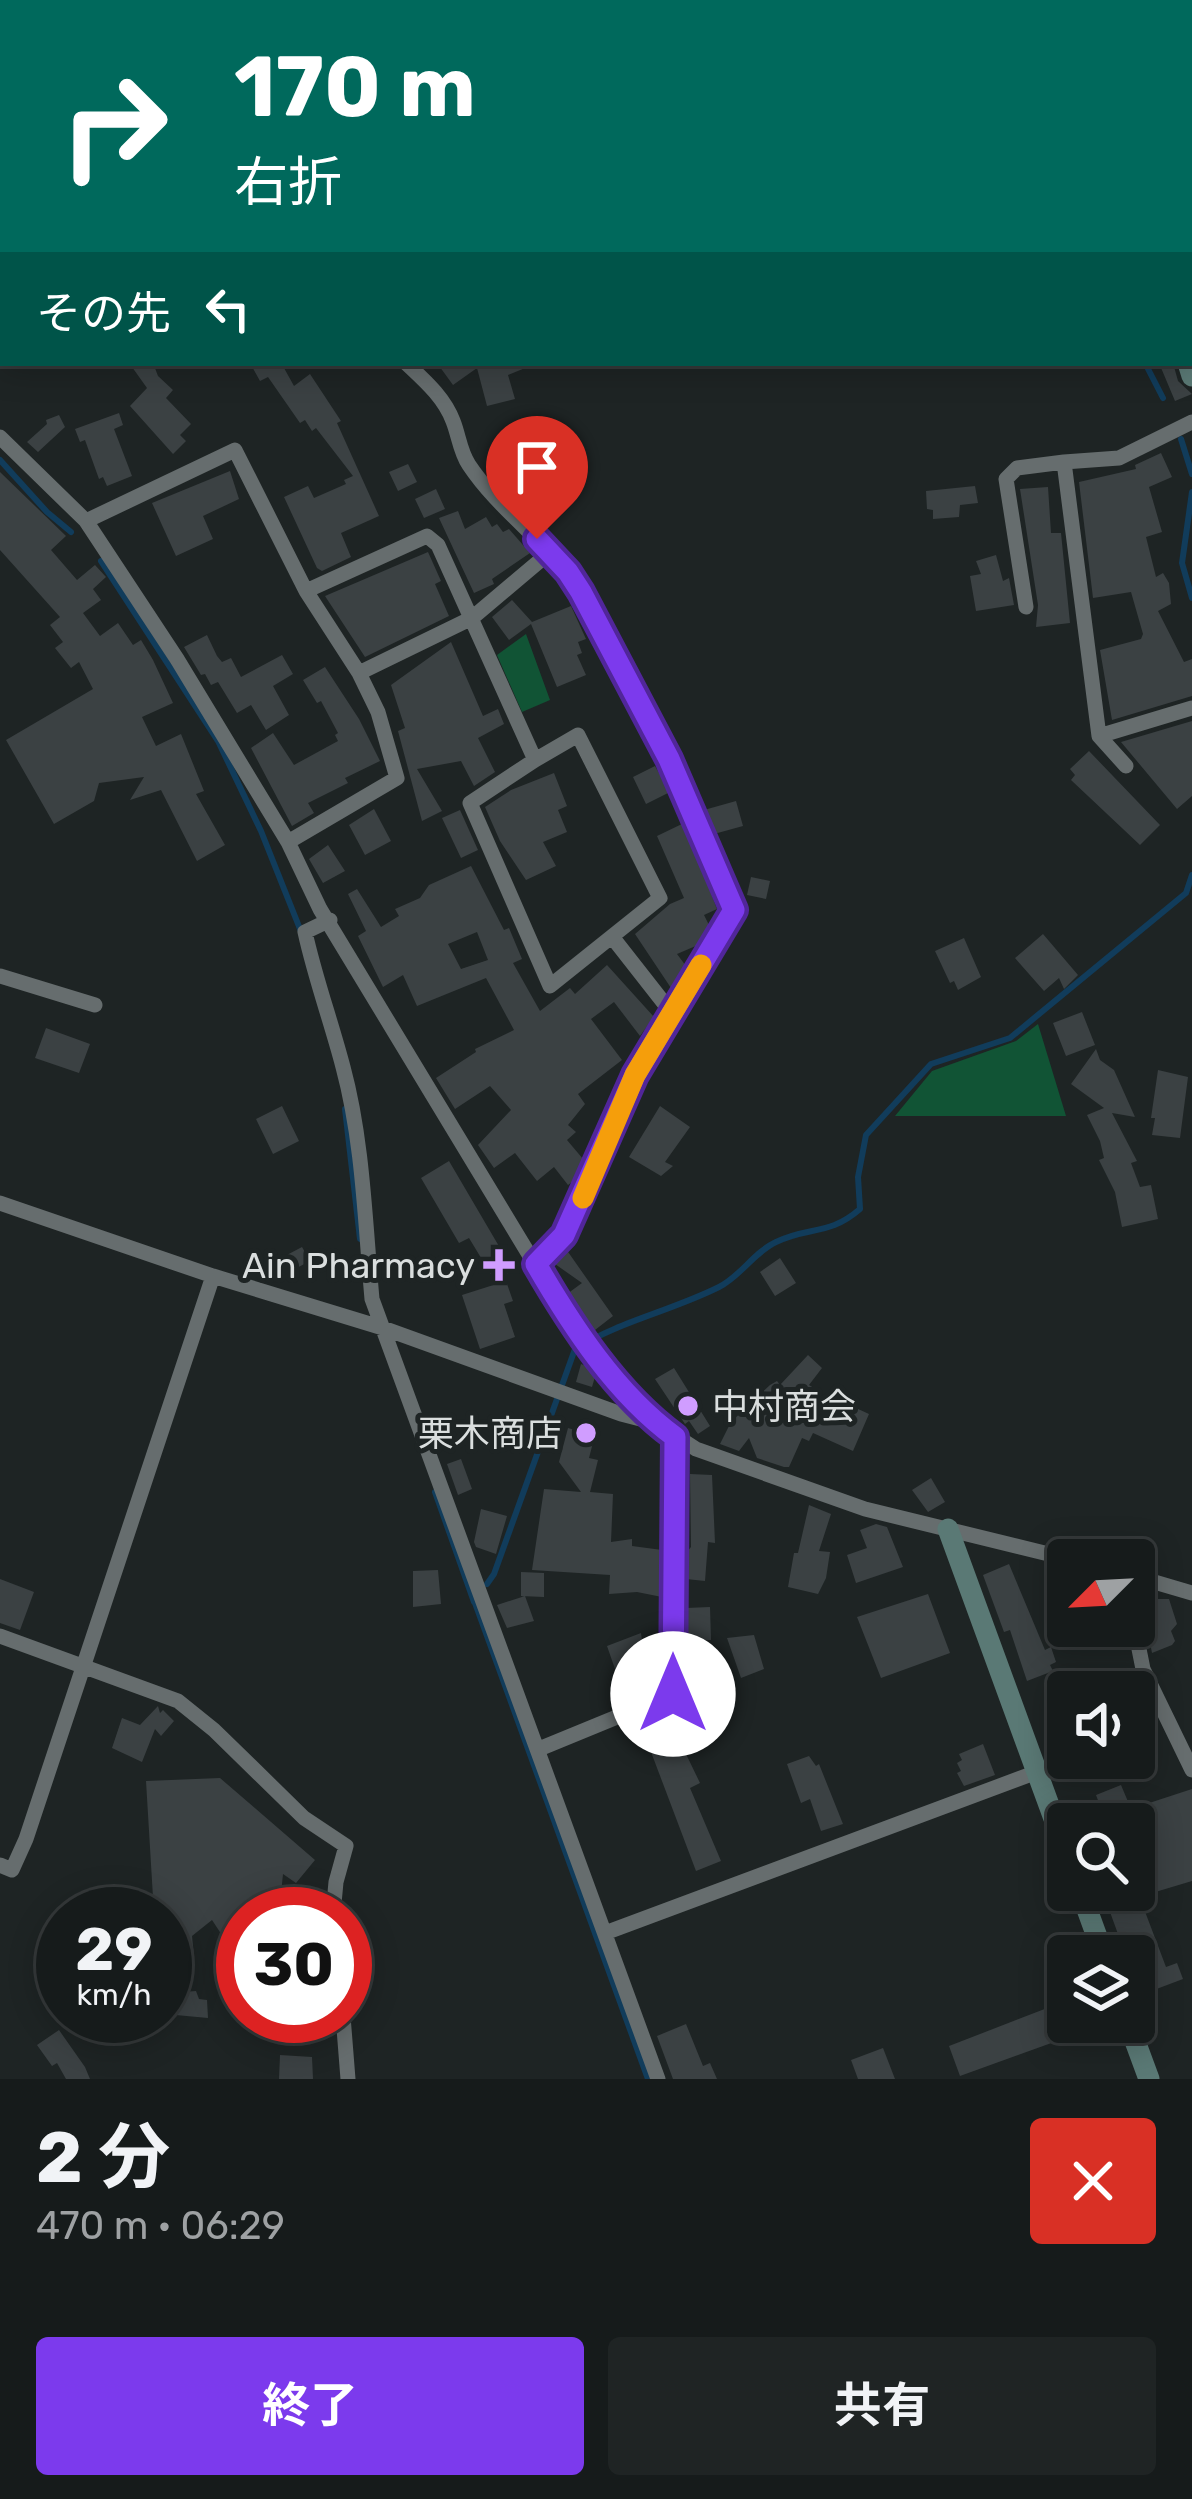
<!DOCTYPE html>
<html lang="ja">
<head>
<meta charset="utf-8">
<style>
	:root { --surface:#161b1b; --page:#1f2424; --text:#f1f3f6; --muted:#9ea1a3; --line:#35393a; --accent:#7c3aed }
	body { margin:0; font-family:Rubik,"Noto Sans JP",sans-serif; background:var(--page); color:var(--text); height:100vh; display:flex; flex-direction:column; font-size:45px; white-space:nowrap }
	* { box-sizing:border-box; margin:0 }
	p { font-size:39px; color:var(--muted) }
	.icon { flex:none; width:66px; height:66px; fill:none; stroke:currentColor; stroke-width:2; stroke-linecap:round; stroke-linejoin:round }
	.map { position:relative; height:2079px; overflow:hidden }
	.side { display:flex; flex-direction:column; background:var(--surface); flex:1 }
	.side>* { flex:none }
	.banner { position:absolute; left:0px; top:0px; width:1194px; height:366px; box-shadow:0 6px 30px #0003,0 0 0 3px var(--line); background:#00695c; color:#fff; overflow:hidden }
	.needle { width:78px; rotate:246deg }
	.fabs { position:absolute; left:1047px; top:1539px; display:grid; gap:24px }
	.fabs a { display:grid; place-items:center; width:108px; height:108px; border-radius:12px; background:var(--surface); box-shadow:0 6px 30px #0003,0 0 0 3px var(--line); font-size:60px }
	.speed { position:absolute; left:36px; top:1887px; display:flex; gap:24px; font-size:60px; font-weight:700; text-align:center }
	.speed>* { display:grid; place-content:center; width:156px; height:156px; border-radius:50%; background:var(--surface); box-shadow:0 6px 30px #0003,0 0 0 3px var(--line); line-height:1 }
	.speed small { font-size:30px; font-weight:400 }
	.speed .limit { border:18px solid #d22; background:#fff; color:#111 }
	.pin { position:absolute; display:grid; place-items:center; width:102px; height:102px; color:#fff; margin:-123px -51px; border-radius:50% 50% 50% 0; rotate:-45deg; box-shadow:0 0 12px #0007 }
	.pin .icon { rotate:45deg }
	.me { position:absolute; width:132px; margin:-66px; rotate:0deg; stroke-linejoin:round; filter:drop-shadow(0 0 9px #0008) }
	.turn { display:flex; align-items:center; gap:42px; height:252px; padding:0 36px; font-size:54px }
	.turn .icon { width:156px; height:156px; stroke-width:2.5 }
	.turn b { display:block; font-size:84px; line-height:102px }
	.then { display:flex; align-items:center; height:114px; padding:0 36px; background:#0003; gap:24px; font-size:45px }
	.round { display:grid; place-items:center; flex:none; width:126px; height:126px; border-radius:12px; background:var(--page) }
	.head { display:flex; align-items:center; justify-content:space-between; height:204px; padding:0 36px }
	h1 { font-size:72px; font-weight:700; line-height:90px }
	.button { display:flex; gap:24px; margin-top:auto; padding:24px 36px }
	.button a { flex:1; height:138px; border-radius:12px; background:var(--accent); color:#fff; font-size:48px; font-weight:700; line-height:138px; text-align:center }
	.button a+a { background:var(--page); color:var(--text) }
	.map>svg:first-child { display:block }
	.green { fill:#115435 }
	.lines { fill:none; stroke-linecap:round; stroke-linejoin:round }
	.stream { stroke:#113c5b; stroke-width:6 }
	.building { fill:#3b4143; fill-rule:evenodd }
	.street { stroke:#666d6e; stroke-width:15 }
	.secondary { stroke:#5a7975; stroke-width:21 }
	.primary { stroke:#4e867c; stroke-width:24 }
	.route-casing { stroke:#51269a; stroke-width:30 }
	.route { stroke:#7c3aed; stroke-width:21 }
	.slow { stroke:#f59e0b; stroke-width:21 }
	.poi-dot { fill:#d09dff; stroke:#1e2424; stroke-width:4.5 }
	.labels { text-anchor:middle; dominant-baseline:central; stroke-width:10; stroke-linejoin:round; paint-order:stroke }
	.poi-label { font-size:36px; fill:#dadede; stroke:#1e2424; text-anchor:end }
</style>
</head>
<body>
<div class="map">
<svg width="1192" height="2079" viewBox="0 0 1192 2079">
	<rect width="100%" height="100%" fill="#1e2424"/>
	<path class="green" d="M526 634 550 700 522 712 497 655Z
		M1038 1024 1066 1116H895L932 1071 1016 1041Z"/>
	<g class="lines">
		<path class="stream" d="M332 0 333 3
			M1145 363 1163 398
			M1181 439 1192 474
			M0 460 47 512 71 532
			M1192 492 1182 563 1192 598
			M101 561 218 741 261 831 302 934
			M345 1109 360 1239
			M435 1492 474 1602
			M487 1584 494 1574 575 1349C620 1321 671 1311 719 1287 741 1276 753 1253 776 1242 809 1226 829 1236 860 1209L858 1177 866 1135 931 1064 1010 1038 1186 893 1192 875
			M475 1603 648 2079"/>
	</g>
	<path class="building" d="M144 363H153L158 376 173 390 166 398 191 424 180 435 186 441 173 454 130 406 147 388 132 367Z
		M250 363H292L284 368 294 386 310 374 341 421 337 423 379 516 341 533 351 557 322 571 317 568 284 497 308 486 314 498 346 484 344 480 353 476 316 428 312 431 305 420 300 423 268 377 260 381Z
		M437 363H535V364L508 375 515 399 487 406 477 368 453 385Z
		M1159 363H1173L1178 381 1192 394 1175 401Z
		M119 413 123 425 114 429 132 476 107 486 103 477 99 479 85 440 80 442 75 429Z
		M59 415 65 427 38 452 27 442 47 424 46 420Z
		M1161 453 1172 477 1149 487 1162 532 1146 537 1156 577 1163 573 1169 583 1171 604 1158 611 1184 662 1192 659V696L1112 720 1100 650 1141 639 1143 634 1131 592 1093 598 1079 482 1136 469 1135 465Z
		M408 464 417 482 398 491 389 472Z
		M230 471 239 499 203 516 213 539 176 556 152 503Z
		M0 472 66 536 51 550 77 580 95 565 106 577 93 589 101 600 83 613 100 636 118 623 133 645 141 640 153 660 173 703 142 717 156 746 181 734 204 791 196 794 225 845 197 861 161 790 130 800 144 777 99 783 94 801 54 824 6 740 93 689 79 662 71 668 55 648 63 642 50 625 60 617 0 550Z
		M975 486 978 503 960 505 959 517 933 519V510L927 509 926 491Z
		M1048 487 1051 533H1061L1070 623 1036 627 1038 605 1020 489Z
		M436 489 445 509 424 518 415 499Z
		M458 511 465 529 486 517 492 527 497 524 503 532 509 529 530 553 492 579 494 584 474 593 439 518Z
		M428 552 441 581 435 584 449 616 365 657 325 596Z
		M996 555 1003 581 1009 578 1014 605 976 611 970 576 981 574 976 561Z
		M512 600 532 622 571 606 586 639 578 642 582 653 577 655 586 675 557 687 531 624 509 640 492 617Z
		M207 635 217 656 222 662 231 658 241 677 282 655 293 674 273 686 289 715 266 730 251 705 237 713 218 682 211 685 205 674 201 675 184 647Z
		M451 642 483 716 498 709 504 724 478 738 495 772 474 786 461 761 417 769 442 811 422 821 398 731 405 728 391 685Z
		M325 667 359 719 380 761 345 778 348 783 308 803 314 813 292 826 251 748 273 733 294 765 338 741 335 735 338 733 321 701 317 703 303 680Z
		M1192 721V796L1177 809 1121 742Z
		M1089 751 1160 825 1140 845 1071 780 1075 775 1070 769Z
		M655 766 670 792 646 804 633 777Z
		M554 773 567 806 558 810 567 832 543 842 556 866 526 880 500 841 485 807 511 790Z
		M736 801 743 826 714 834 704 810Z
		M374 809 391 841 365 855 349 825Z
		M460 810 478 850 461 858 442 818Z
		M684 823 717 909 704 915 710 927 698 945 677 954 686 966 671 988 635 934 670 904 684 898 657 836Z
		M328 845 345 871 323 883 309 859Z
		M471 866 504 930 509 928 522 959 513 963 540 1011 570 988 575 994 607 965 654 1017 640 1036 614 1002 591 1019 622 1060 578 1094 585 1104 568 1125 576 1132 567 1140 583 1159 575 1180 568 1185 554 1167 537 1181 515 1153 494 1168 478 1145 511 1110 490 1086 455 1109 436 1078 476 1052 475 1049 514 1030 486 978 417 1006 403 975 383 987 358 936 366 931 348 894 357 889 381 927 399 916 395 909 420 898 429 885ZM477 932 488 960 461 969 448 944Z
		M751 877 770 881 766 899 747 895Z
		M1043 934 1078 975 1064 989 1059 978 1044 991 1015 958Z
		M964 938 981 977 958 990 954 981 950 983 935 951Z
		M1082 1012 1095 1045 1066 1056 1053 1023Z
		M46 1028 90 1044 79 1073 35 1058Z
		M1096 1049 1100 1060 1114 1070 1135 1117 1112 1113 1137 1161 1131 1163 1140 1187 1151 1185 1158 1219 1122 1227 1115 1192 1099 1160 1104 1158 1100 1141 1087 1115 1104 1108 1071 1084Z
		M1158 1070 1188 1077 1180 1138 1152 1135 1155 1118H1151Z
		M282 1106 299 1141 273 1154 256 1119Z
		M660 1106 690 1127 665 1162 673 1166 661 1176 629 1157Z
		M449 1161 513 1270 495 1281 469 1238 459 1243 421 1178Z
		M302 1247 310 1261 291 1271 283 1257Z
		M566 1249 613 1316 595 1330 567 1294 582 1283 555 1264Z
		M780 1258 796 1283 775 1296 760 1272Z
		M506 1281 513 1301 504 1304 515 1337 480 1349 462 1295Z
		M808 1355 822 1368 809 1385 817 1390 811 1407 838 1420 845 1403 869 1414 853 1451 813 1433 809 1441 802 1438 789 1467H784L757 1458 749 1438 739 1451 720 1444 731 1422 770 1385 777 1381 780 1385Z
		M581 1364 597 1370 592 1387 576 1382Z
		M674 1368 710 1426 698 1434 689 1421 685 1424 655 1379Z
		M580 1423 597 1427 589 1458 598 1460 590 1492 613 1494 611 1542 632 1539V1546L662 1550V1597L637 1592 609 1594 610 1575 532 1570 544 1489 581 1492 559 1462 568 1428 578 1431Z
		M461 1459 472 1489 458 1495 447 1464Z
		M690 1474 712 1475 715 1543 708 1542 705 1581 686 1579V1553L691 1547Z
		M931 1478 945 1502 928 1512 912 1490Z
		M809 1505 831 1514 819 1551 830 1552 826 1578 818 1594 788 1587 794 1553H798Z
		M481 1509 507 1516 496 1554 476 1547 474 1542Z
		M876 1524 887 1527 903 1567 856 1583 847 1555 867 1548 860 1530Z
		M1009 1564 1045 1650 1051 1647 1056 1662 1050 1665 1053 1671 1027 1681 1010 1630 1004 1632 983 1575Z
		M438 1570 441 1604 413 1607V1571Z
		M521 1572 544 1573V1597L521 1596Z
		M0 1579 34 1592 20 1630 0 1623Z
		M928 1594 950 1653 881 1678 857 1617Z
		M525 1596 534 1621 507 1628 497 1605Z
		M1154 1596 1155 1599H1169L1177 1624 1171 1631 1175 1641 1172 1645 1152 1653 1146 1622 1137 1604Z
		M710 1607 711 1640 686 1641V1608Z
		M641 1633 645 1662 615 1669 607 1646Z
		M754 1635 764 1669 741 1678 727 1638Z
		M158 1706 160 1713 163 1710 174 1721 161 1736 155 1729 142 1762 112 1748 122 1718 140 1725Z
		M673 1727 700 1783 690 1788 721 1861 696 1871 648 1744Z
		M983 1744 995 1775 964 1786 957 1773 961 1771 957 1763 962 1760 959 1754Z
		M809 1756 816 1766 819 1764 843 1824 821 1831 810 1799 801 1803 787 1764Z
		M220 1778 315 1860 296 1883 283 1874 279 1914H243V1967L212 1920 192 1936 194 1955 179 1957 183 1992 196 1991 199 1999 207 2000 208 2018 165 2014V1914H154L146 1781Z
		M1121 1785 1129 1804 1109 1812 1113 1824H1079L1075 1813 1099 1803 1096 1795Z
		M1192 1789V1881L1152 1893 1137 1842 1151 1838 1140 1806Z
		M1141 1901 1166 1967 1177 1963 1183 1979 1138 1996 1134 1956H1126L1110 1912Z
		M1068 2000 1066 2022 1104 2024 960 2076 949 2046Z
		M86 2016H143L95 2037Z
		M686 2024 703 2066 710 2063 717 2079H673L657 2036Z
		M59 2030 85 2067 90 2079H66L57 2063 52 2066 37 2045Z
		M883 2048 895 2079H858L851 2060Z
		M280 2055 312 2057 313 2079H279Z"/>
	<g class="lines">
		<path class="street" d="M50 0 55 3
			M503 0 504 3
			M922 0 924 3
			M703 3 713 0
			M406 363C424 380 444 397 453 421 459 436 460 452 469 465 501 513 551 544 581 592L669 759 734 910 671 1012
			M1192 422 1119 458 1064 462 1099 736 1192 708
			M0 437 86 521 177 659 288 842 320 909 562 1309 656 1423 696 1449 865 1509 1073 1560
			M86 521 235 450 306 591 359 673 378 712 397 778 288 842
			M306 591 427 536 438 545 535 760 578 735 660 898 550 986 470 803 535 760
			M1026 607 1006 479 1017 468 1064 462
			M359 673 472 618 549 553
			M1099 736 1126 766
			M330 920 305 932C315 978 331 1021 343 1067 363 1141 365 1222 372 1299L658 2079
			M0 976 95 1005
			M0 1203 213 1276
			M536 1264C580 1219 582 1189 606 1135 625 1092 648 1052 671 1012L613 938
			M1134 1576 1192 1593
			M1134 1624 1143 1669 1192 1770
			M0 1636 178 1701 214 1730 304 1818 346 1846 336 1882 333 1914
			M539 1749 673 1694 675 1437
			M0 1865 12 1870 26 1839 213 1276 383 1328 621 1414 656 1423
			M605 1933 1037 1772
			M343 2016 348 2079"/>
		<path class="secondary" d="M1012 0 1013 3
			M1188 363 1192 376
			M948 1529 1068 1857
			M1080 1890 1104 1956
			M1128 2022 1149 2079"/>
		<path class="primary" d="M32 3 33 0
			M0 81 3 74"/>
	</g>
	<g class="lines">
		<defs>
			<path id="route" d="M537 539 568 572 581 592 669 759 734 910 635 1075 564 1235 536 1264C572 1326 616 1394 675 1437L673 1694"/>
		</defs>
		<use href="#route" class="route-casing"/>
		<use href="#route" class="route"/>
		<path class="slow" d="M583 1198 635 1075 701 965"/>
	</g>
	<g class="poi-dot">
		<path d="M493 1247h12v12h12v12h-12v12h-12v-12h-12v-12h12z"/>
		<circle cx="688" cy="1406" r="12"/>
		<circle cx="586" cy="1433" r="12"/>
	</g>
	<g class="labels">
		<g class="poi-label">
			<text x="475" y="1265">Ain Pharmacy</text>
			<text x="712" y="1406" text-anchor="start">中村商会</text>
			<text x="562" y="1433">栗木商店</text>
		</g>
	</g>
</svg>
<div class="fabs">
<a><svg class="needle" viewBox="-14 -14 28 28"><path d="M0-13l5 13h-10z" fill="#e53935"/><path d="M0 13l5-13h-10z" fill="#9ea1a3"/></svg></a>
<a><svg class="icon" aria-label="sound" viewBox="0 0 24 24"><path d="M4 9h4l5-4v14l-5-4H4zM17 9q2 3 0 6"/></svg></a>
<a><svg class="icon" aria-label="search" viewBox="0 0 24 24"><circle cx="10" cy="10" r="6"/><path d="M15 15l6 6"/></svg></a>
<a><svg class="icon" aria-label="layers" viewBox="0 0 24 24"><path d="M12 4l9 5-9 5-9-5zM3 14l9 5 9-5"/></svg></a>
</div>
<div class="speed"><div>29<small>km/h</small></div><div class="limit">30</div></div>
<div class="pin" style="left:537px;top:539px;background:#d93025"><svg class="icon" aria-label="arrive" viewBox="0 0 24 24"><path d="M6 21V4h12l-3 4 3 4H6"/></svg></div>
<svg class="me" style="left:673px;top:1694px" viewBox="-20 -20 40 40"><circle r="19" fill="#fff"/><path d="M0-13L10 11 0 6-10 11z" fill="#7c3aed"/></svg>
<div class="banner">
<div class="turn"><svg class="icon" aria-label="right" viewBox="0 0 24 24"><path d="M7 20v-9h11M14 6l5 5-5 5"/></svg><div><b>170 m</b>右折</div></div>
<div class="then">その先<svg class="icon" aria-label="left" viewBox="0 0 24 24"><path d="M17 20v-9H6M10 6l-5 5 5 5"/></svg></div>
</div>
</div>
<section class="side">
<div class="head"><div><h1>2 分</h1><p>470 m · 06:29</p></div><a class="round" style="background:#d93025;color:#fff"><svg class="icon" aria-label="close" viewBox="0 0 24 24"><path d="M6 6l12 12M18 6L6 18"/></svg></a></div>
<div class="button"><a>終了</a><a>共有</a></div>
</section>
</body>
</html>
